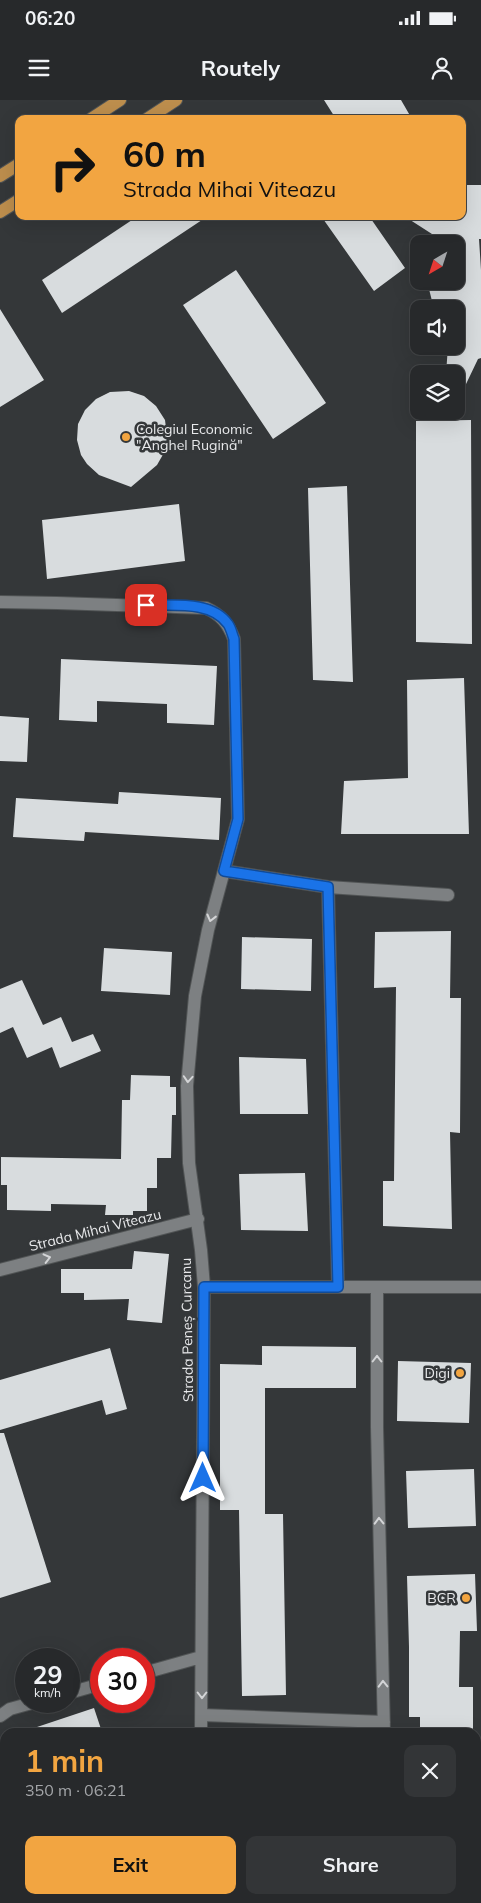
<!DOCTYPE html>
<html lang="en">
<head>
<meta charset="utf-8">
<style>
	:root { --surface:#27292b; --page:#333537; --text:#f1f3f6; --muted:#a4a6a9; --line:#434547; --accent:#f2a541 }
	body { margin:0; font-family:Mulish,sans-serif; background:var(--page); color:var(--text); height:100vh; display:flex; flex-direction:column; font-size:19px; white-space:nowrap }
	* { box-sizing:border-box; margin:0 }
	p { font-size:16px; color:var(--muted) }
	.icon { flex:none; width:28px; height:28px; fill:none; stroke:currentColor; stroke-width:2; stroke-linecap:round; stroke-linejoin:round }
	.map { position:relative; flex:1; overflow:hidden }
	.side { position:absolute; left:0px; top:1628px; width:481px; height:176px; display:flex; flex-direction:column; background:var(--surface); border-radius:15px 15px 0 0; box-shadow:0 5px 20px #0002,0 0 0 1px var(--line) }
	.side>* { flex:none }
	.guide { position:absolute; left:15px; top:15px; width:451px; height:105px; border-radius:10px; box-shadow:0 5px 20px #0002,0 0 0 1px var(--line); background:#f2a541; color:#111; overflow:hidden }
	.needle { width:32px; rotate:219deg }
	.fabs { position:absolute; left:410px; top:135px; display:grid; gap:10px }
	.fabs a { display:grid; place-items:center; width:55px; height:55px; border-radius:10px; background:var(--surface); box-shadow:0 5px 20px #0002,0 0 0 1px var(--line); font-size:25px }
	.speed { position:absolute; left:15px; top:1548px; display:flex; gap:10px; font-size:25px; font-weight:700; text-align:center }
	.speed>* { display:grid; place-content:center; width:65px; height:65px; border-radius:50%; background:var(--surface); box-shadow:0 5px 20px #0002,0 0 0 1px var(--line); line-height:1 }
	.speed small { font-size:12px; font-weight:400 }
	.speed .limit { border:8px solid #d22; background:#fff; color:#111 }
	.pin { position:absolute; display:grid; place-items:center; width:42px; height:42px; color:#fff; margin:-21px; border-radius:10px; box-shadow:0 2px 8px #0006 }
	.me { position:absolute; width:55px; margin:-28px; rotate:0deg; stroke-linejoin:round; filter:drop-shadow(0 0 4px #0008) }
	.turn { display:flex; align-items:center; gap:18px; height:105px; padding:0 25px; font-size:22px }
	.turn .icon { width:65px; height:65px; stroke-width:2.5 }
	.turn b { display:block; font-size:35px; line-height:42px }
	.round { display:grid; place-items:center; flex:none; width:52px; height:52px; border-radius:10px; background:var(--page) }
	.headline { display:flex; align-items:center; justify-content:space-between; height:85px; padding:0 25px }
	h1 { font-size:30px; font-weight:700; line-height:38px; color:var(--accent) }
	.cta { display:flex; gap:10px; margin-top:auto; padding:10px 25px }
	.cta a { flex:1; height:58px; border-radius:10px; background:var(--accent); color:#111; font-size:20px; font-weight:700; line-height:58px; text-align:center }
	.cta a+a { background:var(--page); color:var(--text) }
	.status { display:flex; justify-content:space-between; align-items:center; height:35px; padding:0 25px; background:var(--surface); direction:ltr }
	.status svg { height:14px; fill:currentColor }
	header { display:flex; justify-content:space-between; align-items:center; height:65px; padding:0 25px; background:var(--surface); font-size:22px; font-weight:700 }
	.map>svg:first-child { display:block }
	.building { fill:#d8dcde }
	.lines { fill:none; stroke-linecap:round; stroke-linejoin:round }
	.street-casing { stroke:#515455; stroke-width:14 }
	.primary-casing { stroke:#515455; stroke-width:14 }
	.street { stroke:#7d8082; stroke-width:12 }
	.primary { stroke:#bd8e4d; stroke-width:12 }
	.oneway { stroke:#d3d4d6 }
	.route-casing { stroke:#114b97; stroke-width:12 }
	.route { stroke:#1a73e8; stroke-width:9 }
	.poi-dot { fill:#f2a541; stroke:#343739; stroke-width:2 }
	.labels { text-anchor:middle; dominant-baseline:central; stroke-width:5; stroke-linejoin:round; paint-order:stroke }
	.poi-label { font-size:14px; fill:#e8e9eb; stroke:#343739; text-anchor:end }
	.street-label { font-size:14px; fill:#e8e9eb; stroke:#343739 }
</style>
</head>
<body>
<div class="status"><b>06:20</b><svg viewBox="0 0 49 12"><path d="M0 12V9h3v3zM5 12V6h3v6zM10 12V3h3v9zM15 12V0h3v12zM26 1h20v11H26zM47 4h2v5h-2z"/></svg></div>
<header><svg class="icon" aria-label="menu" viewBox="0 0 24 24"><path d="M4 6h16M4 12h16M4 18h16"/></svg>Routely<svg class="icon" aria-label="person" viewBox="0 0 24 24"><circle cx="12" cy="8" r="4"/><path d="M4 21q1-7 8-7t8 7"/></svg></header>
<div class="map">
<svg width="481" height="1803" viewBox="0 0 481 1803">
	<rect width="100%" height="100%" fill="#343739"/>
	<path class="building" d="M324 0H401L412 19H336Z
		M462 85H481V139H479L481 170V258L478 259 456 305V274H446L448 246H456V209H434L427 181H456V137L432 134 404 116H462Z
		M138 116H208L62 213 42 180Z
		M321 116H369L405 168 374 191Z
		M236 170 326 303 273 339 183 205Z
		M0 209 44 280 0 307Z
		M129 291 144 296 156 306 165 320 167 336 165 351 157 365 131 387 99 375 87 364 81 355 77 340 78 324 85 310 96 299 110 292Z
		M471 320 472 544 416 542V321Z
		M347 386 353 582 313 580 308 388Z
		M179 404 185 461 47 479 42 420Z
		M61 559 217 566 214 625 167 623V604L97 601V622L59 620Z
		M464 578 469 734H341L344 681 408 678 407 580Z
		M0 616 29 618 27 662 0 661Z
		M119 692 221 698 219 740 85 732 84 741 13 737 16 698 118 704Z
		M451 831 450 898H461L460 1033 450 1032 452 1129 383 1126V1081H394L396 887 374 888 375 832Z
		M242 837 312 839 311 891 241 889Z
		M104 848 172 852 170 895 101 891Z
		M22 880 43 925 61 917 72 942 93 934 101 951 60 968 52 947 27 958 13 927 0 933V889Z
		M239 957 306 959 308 1014H240Z
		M131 975 170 976V987H176V1015H172L171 1058H157V1088H147V1111H133V1115H105L106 1105 51 1104V1111L7 1110V1085H1V1057L121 1059 122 1000H130Z
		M305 1073 308 1131 241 1130 239 1074Z
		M134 1151 169 1154 162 1223 127 1220 129 1199 84 1200V1193H61V1169H132Z
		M262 1246 356 1247V1288H265V1414H283L286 1595 242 1596 239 1410H220V1264L262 1265Z
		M110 1248 127 1309 106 1315 102 1300 0 1330V1280Z
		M398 1261 471 1263 469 1323 397 1321Z
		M0 1333H4L51 1482 0 1498Z
		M474 1369 476 1426 408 1428 406 1371Z
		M475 1474 477 1531H460L459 1587H473V1632H420V1617H409V1547L407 1476Z
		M94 1608 102 1632H31V1629Z"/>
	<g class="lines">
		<defs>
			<path id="street" d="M0 502 57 503 206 508C221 515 228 523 234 539L238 719 208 830 195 896 187 986 189 1063 201 1150 204 1187 201 1632
				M224 771 328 787 448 795
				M328 787 338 1187
				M0 1170 198 1119
				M204 1187H481
				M377 1187V1327L384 1632
				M144 1573 201 1557
				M69 1593 101 1584
				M202 1615 384 1622
				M0 1616 10 1609 39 1601
				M0 1702 5 1720
				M476 1754H481
				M0 1758H5
				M181 1803V1799"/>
			<path id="primary" d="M91 19 120 0
				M147 19 176 0
				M0 76 19 64
				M0 112 19 100"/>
		</defs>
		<use href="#street" class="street-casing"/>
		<use href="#primary" class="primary-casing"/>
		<use href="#street" class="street"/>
		<use href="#primary" class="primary"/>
	</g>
	<defs><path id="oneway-chevron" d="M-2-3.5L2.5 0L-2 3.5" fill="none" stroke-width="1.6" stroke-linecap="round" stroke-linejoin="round" transform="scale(1.25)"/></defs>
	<g class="oneway">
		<use href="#oneway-chevron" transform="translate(211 818) rotate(104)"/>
		<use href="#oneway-chevron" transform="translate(188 979) rotate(94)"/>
		<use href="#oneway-chevron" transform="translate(47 1158) rotate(-14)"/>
		<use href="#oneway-chevron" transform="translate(377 1259) rotate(-90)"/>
		<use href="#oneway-chevron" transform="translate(379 1421) rotate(-91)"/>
		<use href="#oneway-chevron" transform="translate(383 1584) rotate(-91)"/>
		<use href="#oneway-chevron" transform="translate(202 1595) rotate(90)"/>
	</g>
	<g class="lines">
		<defs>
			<path id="route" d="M146 505C172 506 211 500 228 524 231 528 232 534 234 539L238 719 224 771 328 787 338 1187H204L203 1378"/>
		</defs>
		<use href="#route" class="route-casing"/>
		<use href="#route" class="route"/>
	</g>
	<g class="poi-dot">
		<circle cx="126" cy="337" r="5"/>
		<circle cx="460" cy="1273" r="5"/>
		<circle cx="466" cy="1498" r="5"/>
	</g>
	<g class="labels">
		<g class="poi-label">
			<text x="136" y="329" text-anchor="start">Colegiul Economic<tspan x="136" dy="16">"Anghel Rugină"</tspan></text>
			<text x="450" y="1273">Digi</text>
			<text x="456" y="1498">BCR</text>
		</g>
		<g class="street-label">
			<text transform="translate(95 1130) rotate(-14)">Strada Mihai Viteazu</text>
			<text transform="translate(187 1230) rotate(-91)">Strada Peneș Curcanu</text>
		</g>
	</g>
</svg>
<div class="fabs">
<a><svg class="needle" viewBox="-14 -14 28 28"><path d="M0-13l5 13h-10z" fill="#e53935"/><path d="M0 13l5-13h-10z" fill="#a4a6a9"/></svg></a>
<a><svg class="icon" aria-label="sound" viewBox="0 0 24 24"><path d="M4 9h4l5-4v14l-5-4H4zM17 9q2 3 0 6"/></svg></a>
<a><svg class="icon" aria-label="layers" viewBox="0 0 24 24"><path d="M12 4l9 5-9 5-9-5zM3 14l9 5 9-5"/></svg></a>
</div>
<div class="speed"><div>29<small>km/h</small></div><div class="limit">30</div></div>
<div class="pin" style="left:146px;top:505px;background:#d93025"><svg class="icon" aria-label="arrive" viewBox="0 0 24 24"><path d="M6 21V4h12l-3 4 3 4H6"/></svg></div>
<svg class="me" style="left:203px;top:1378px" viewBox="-20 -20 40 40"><path d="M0-17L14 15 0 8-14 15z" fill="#1a73e8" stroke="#fff" stroke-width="4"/></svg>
<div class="guide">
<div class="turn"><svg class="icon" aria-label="right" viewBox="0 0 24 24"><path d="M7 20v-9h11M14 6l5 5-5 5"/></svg><div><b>60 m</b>Strada Mihai Viteazu</div></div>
</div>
<section class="side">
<div class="headline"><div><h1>1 min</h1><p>350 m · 06:21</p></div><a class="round"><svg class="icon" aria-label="close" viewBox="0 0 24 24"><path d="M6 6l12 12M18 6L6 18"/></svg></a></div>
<div class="cta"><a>Exit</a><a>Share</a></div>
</section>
</div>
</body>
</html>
